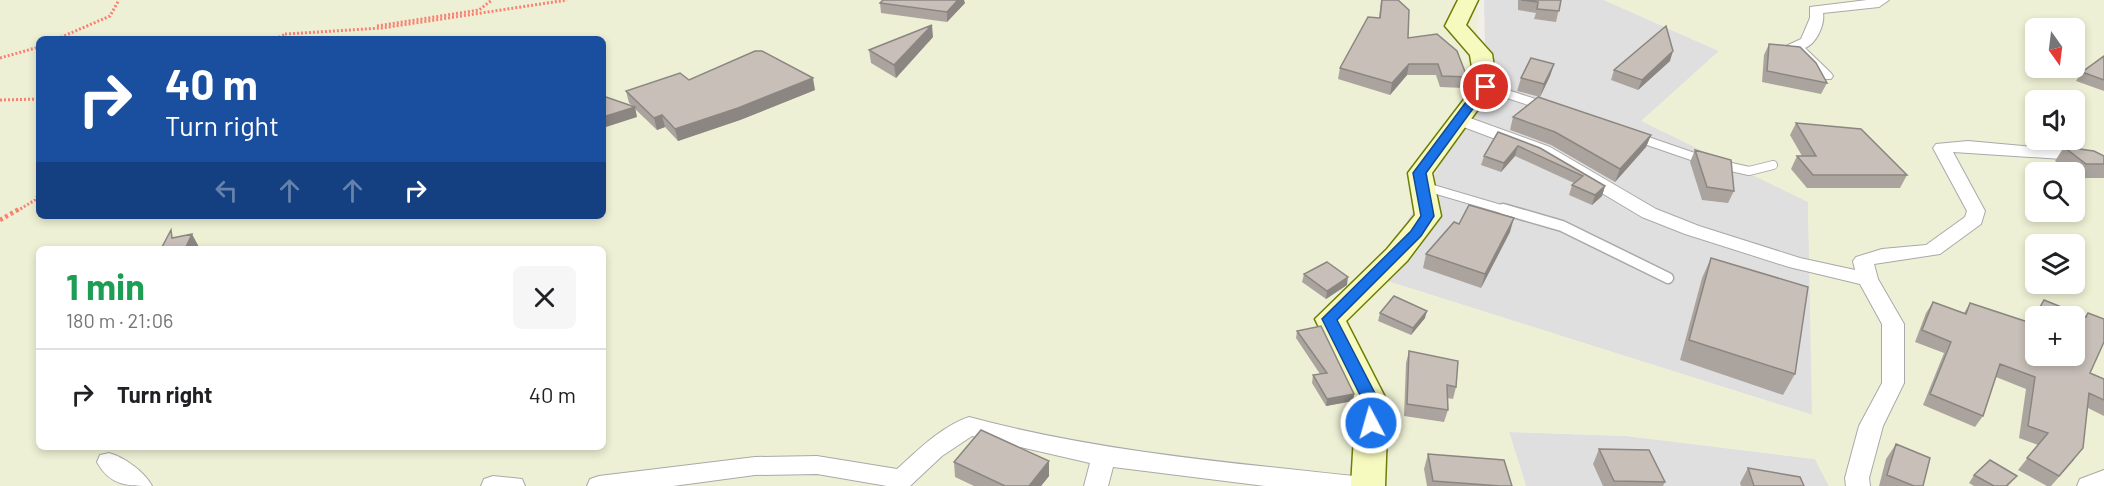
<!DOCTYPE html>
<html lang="en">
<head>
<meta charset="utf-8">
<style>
	:root { --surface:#fff; --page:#f6f6f6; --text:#202124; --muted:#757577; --line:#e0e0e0 }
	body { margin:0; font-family:Barlow,sans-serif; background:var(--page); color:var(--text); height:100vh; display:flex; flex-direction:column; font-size:22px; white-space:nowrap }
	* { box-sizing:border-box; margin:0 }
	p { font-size:20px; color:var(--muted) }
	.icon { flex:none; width:33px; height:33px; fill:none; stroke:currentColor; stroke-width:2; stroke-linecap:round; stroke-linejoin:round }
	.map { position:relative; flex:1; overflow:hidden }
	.side { position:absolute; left:36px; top:246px; width:570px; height:204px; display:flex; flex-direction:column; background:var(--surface); border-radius:9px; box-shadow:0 3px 9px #0003 }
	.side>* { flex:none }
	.hud { position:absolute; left:36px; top:36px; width:570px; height:183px; border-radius:9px; box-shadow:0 3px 9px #0003; background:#1a4fa0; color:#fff; overflow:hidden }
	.needle { width:39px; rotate:166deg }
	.tools { position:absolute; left:2025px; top:18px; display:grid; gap:12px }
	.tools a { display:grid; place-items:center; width:60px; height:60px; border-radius:9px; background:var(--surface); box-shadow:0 3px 9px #0003; font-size:30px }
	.pin { position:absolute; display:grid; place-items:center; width:51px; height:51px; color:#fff; margin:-26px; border:3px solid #fff; border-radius:50%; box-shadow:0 2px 6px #0007 }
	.me { position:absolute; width:66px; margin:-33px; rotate:354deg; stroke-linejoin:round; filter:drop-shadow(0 0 4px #0008) }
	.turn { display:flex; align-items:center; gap:21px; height:126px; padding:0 30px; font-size:27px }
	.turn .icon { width:78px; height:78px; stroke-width:2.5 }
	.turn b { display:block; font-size:42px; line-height:51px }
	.lanes { display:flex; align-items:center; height:57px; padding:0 30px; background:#0003; justify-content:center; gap:30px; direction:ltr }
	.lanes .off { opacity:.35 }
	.round { display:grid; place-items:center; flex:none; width:63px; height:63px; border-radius:9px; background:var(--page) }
	.overview { display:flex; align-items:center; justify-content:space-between; height:102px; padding:0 30px }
	h1 { font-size:36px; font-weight:700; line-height:45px; color:#1e9e55 }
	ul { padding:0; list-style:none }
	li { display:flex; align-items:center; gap:18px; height:90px; padding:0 30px; border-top:2px solid var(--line) }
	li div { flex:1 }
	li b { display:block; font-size:22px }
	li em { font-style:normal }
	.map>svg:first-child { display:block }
	.residential { fill:#e0dfdf }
	.farmland { fill:#eef0d5; fill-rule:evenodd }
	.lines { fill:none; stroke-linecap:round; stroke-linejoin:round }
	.lane-far1-casing { stroke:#a9a9a9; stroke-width:10 }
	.lane-casing { stroke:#a9a9a9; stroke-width:13 }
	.street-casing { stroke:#a9a9a9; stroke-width:2 }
	.secondary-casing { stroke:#707d05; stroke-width:3 }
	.path-far1 { stroke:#fa8072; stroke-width:3; stroke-dasharray:2 2; stroke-linecap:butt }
	.path { stroke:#fa8072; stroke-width:4.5; stroke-dasharray:3 3; stroke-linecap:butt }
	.lane-far1 { stroke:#fff; stroke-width:8 }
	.lane { stroke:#fff; stroke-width:10 }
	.street { fill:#fff; fill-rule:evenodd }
	.secondary { fill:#f7fabf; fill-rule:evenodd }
	.wall { fill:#aba49e }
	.shaded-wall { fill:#8b8681 }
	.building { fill:#c7bfb8; stroke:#8b8681; stroke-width:1.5; fill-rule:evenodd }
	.route { fill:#1a73e8; stroke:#114b97; stroke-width:1.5 }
</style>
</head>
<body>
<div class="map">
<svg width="2104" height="486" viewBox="0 0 2104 486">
	<rect width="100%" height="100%" fill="#f2efe9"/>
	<path class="residential" d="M1484 0H1604L1719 51 1642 121 1808 201 1813 415 1374 277 1486 87Z
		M1509 432 1627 436 1815 459 1829 486H1526Z"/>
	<path class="farmland" d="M0 0H1478L1476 96 1375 277 1812 415 1808 202 1641 121 1719 51 1604 0H2104V486H1829L1815 459 1627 436 1509 432 1526 486H0ZM2036 28H2074V68H2036ZM39 39H603V216H39ZM2036 100H2074V140H2036ZM2036 172H2074V212H2036ZM2036 244H2074V284H2036ZM39 249H603V447H39ZM2036 316H2074V356H2036Z"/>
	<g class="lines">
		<defs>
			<path id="lane-far1" d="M1486 87 1544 106
				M1639 138 1703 160
				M1722 165 1749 171 1773 165
				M1423 186 1508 211"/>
			<path id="lane" d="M1503 209 1562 226 1668 278"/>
			<path id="street" d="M1867 0H1889L1879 7 1823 13C1825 25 1816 44 1805 48L1831 73 1833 76 1831 79H1819L1786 46 1801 39 1810 18V7Z
				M1459 114 1550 147 1656 209 1699 226 1800 258 1855 270 1853 261 1856 257 1882 249 1926 245 1965 217 1967 211 1933 148 1936 144 1968 141 2091 152 2104 158V172L2086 162 2077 160 1953 152 1985 211 1981 224 1940 254 1874 264 1878 279 1904 324V383L1883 426 1869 478 1870 486H1846L1845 478 1859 426 1882 383V324L1860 284 1789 267 1685 234 1642 217 1538 155 1453 123 1451 119 1453 115Z
				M969 417C1095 451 1224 462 1354 476L1363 479 1366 486H1265L1113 467 1108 486H1084L1090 463 972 436 942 456 910 486H887L817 474 755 475 673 486H587L590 479 599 476 755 457 817 456 897 469C918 450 942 426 969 417Z
				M109 453C124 457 145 472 152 486 128 486 110 486 97 462L100 455Z
				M2104 470V486H2077L2080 479Z
				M493 476 522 479 525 486H481L484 479Z"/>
			<path id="secondary" d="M1458 0H1478L1466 25 1492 54 1497 87 1484 101 1432 173 1441 216 1407 261 1346 321 1388 403 1385 486H1351L1356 403 1315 319 1387 249 1415 215 1408 173 1475 85 1470 55 1445 26Z"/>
		</defs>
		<use href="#lane-far1" class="lane-far1-casing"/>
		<use href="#lane" class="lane-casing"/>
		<use href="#street" class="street-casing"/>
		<use href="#secondary" class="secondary-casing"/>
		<path class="path-far1" d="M377 26 479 10 492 0
			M285 34 382 28 567 0
			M57 39 110 16 119 0
			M275 39 286 34
			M0 58 39 47
			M0 100 39 99
			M17 211 35 200 39 194"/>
		<path class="path" d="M0 220 19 209"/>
		<use href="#lane-far1" class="lane-far1"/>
		<use href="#lane" class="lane"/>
		<use href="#street" class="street"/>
		<use href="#secondary" class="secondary"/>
	</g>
	<path class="wall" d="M1381 0H1398L1408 38 1467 77 1464 88 1440 87 1436 75H1407L1390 95 1338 79 1340 68 1379 18Z
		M1518 0H1561L1556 22 1534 19 1536 13 1518 10Z
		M880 3H965L947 22 881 13Z
		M933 37 896 78 871 63 869 50Z
		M1769 44 1827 83 1821 94 1762 82 1764 55Z
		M2104 56V91L2076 81 2082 72Z
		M1670 61 1638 90 1611 80 1614 70Z
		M1554 64 1550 76 1540 97 1517 91 1521 78Z
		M689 80 815 90 740 120 678 141 665 127 657 130 635 109 637 117 633 106 629 103 626 91Z
		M1513 117 1651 135 1646 147 1615 182 1551 145 1510 130Z
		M1796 123 1907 175 1900 188H1807L1791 169 1797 156H1802L1790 135Z
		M1498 132 1605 186 1602 196 1592 205 1569 195 1572 185 1574 183 1515 156 1501 172 1481 165 1484 156Z
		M2064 147 2104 156V178H2077L2074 176V172H2070L2055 161Z
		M1695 150 1734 191 1728 203 1702 200 1690 162Z
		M267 216H286L284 218Z
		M1459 224 1510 232 1481 288 1423 268 1426 254Z
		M1711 258 1795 374 1783 395 1680 360 1702 278Z
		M1304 274 1347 285 1326 299 1302 282Z
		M2044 300 2085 317 2088 313 2090 373 2104 379V416L2088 408 2074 460 2051 486H2047L2018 470 2038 445 2019 438 2026 389 1996 377 1983 416 1975 427 1923 405 1944 353 1915 342 1926 313 1933 302 1964 313 1970 303 2030 323Z
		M1380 313 1425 318 1411 335 1378 321Z
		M1297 331 1354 394 1353 401 1326 406 1312 383 1313 375 1320 374 1296 338Z
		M1409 351 1456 387 1453 399 1447 398 1448 410 1444 422 1404 416 1406 363Z
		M1896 444 1923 486H1879L1886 459Z
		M1599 449 1665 482 1663 486H1603L1593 464Z
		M1428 454 1512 486H1427L1424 469Z
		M954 462 1049 476 1041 486H974L955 477Z
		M1748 468 1804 486H1741L1740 483Z
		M1974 475 2017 476 2008 486H1974L1969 483Z"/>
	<path class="shaded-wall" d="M958 0H964L965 3 947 22V12Z
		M932 25 933 37 896 78 894 65Z
		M1673 51 1670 61 1638 90 1642 80Z
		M1409 64 1407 75 1390 95 1392 83Z
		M1554 64 1550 76 1540 97 1544 84Z
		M813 78 815 90 740 120 678 141 675 129Z
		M635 107 637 117 603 128V117Z
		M662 115 665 127 657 130 654 118Z
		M1651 135 1646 147 1615 182 1620 169Z
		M1518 146 1515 156 1501 172 1504 163Z
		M1605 186 1602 196 1592 205 1595 195Z
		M1514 218 1510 232 1481 288 1485 274Z
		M192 234 199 247 198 249H185Z
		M1348 277 1347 285 1326 299 1327 291Z
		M1427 311 1425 318 1411 335 1413 328Z
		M1354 394 1353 401 1326 406 1327 399Z
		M1049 461V476L1041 486H1029Z"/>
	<path class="building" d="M883 0H958L947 12 880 3Z
		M1382 0H1398L1409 10 1408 38 1437 34 1457 51 1467 77 1442 76 1438 64H1409L1392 83 1340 68 1368 17 1380 18Z
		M1521 0H1561L1559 11 1537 9 1538 2Z
		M932 25 894 65 869 50Z
		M1666 26 1673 51 1642 80 1614 70Z
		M1769 44 1800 47 1816 63 1827 83 1767 71Z
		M755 51H762L813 78 738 108 675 129 662 115 654 118 626 91 680 73 689 80Z
		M2104 56V80L2082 72Z
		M1531 58 1554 64 1544 84 1521 78Z
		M603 96 635 107 603 117Z
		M1538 97 1651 135 1620 169 1555 132 1513 117Z
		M1796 123 1861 129 1907 175H1813L1797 156H1816Z
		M1498 132 1540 148 1605 186 1595 195 1572 185 1583 176 1518 146 1504 163 1484 156Z
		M2064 147 2094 151 2104 156V164H2086Z
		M1695 150 1731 160 1734 191 1707 187Z
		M1469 205 1514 218 1485 274 1426 254 1454 222 1459 224Z
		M171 230 172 238 192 234 185 249H161Z
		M1711 258 1808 287 1795 374 1689 340Z
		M1327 262 1348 277 1327 291 1304 274Z
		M1394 296 1427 311 1413 328 1380 313Z
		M2044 300 2086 317 2088 313 2104 319V342L2090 373 2104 379V400L2089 393 2083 448 2059 476 2027 458 2048 433 2028 426 2035 377 2000 364 1983 416 1930 394 1951 342 1922 330 1933 302 1966 314 1970 303 2031 323ZM2036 316H2074V356H2036Z
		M1321 326 1354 394 1327 399 1313 375 1327 373 1297 331Z
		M1409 351 1458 361 1456 387 1447 385 1448 410 1407 404Z
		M981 430 1049 461 1029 486H1005L954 462Z
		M1896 444 1930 458 1923 486H1914L1887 475Z
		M1599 449 1649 450 1665 482 1614 481Z
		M1428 454 1504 460 1512 486H1500L1433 481Z
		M1990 460 2017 476 2006 486H1994L1974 475Z
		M1748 468 1800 477 1804 486H1754Z"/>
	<path class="route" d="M1482 85 1492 87 1480 99 1426 173 1434 216 1421 236 1337 320 1380 403 1377 428H1365L1363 423 1364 403 1322 319 1411 231 1421 216 1413 173 1472 94Z"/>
</svg>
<div class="tools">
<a><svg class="needle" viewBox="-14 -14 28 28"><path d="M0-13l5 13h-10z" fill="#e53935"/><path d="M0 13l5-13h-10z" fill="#757577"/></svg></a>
<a><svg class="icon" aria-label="sound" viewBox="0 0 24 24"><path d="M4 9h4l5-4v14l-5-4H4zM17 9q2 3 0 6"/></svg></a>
<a><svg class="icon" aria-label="search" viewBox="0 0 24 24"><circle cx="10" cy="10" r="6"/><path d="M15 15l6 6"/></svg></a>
<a><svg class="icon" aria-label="layers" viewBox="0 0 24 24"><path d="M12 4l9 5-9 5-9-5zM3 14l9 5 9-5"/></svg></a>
<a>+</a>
</div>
<div class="pin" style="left:1486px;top:87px;background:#d93025"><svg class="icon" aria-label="arrive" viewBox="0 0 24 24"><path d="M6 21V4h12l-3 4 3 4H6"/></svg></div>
<svg class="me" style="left:1371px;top:423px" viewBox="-20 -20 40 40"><circle r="17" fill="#1a73e8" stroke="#fff" stroke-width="3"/><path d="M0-11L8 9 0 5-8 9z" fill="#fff"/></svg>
<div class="hud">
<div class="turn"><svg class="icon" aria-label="right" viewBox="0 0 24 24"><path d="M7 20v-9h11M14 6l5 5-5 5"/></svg><div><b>40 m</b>Turn right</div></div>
<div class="lanes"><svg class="icon off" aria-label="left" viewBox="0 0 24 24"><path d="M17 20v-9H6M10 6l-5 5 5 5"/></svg><svg class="icon off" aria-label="ahead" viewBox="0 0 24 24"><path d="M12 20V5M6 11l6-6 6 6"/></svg><svg class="icon off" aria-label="ahead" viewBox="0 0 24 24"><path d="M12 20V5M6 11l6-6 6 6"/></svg><svg class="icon" aria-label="right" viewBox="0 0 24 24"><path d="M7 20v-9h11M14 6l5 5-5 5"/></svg></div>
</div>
<section class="side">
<div class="overview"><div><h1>1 min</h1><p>180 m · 21:06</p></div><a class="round"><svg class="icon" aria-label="close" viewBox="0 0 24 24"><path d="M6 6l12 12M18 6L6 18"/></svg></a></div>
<ul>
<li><svg class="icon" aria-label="right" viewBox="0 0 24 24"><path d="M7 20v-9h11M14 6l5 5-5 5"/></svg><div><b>Turn right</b></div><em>40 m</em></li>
</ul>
</section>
</div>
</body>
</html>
